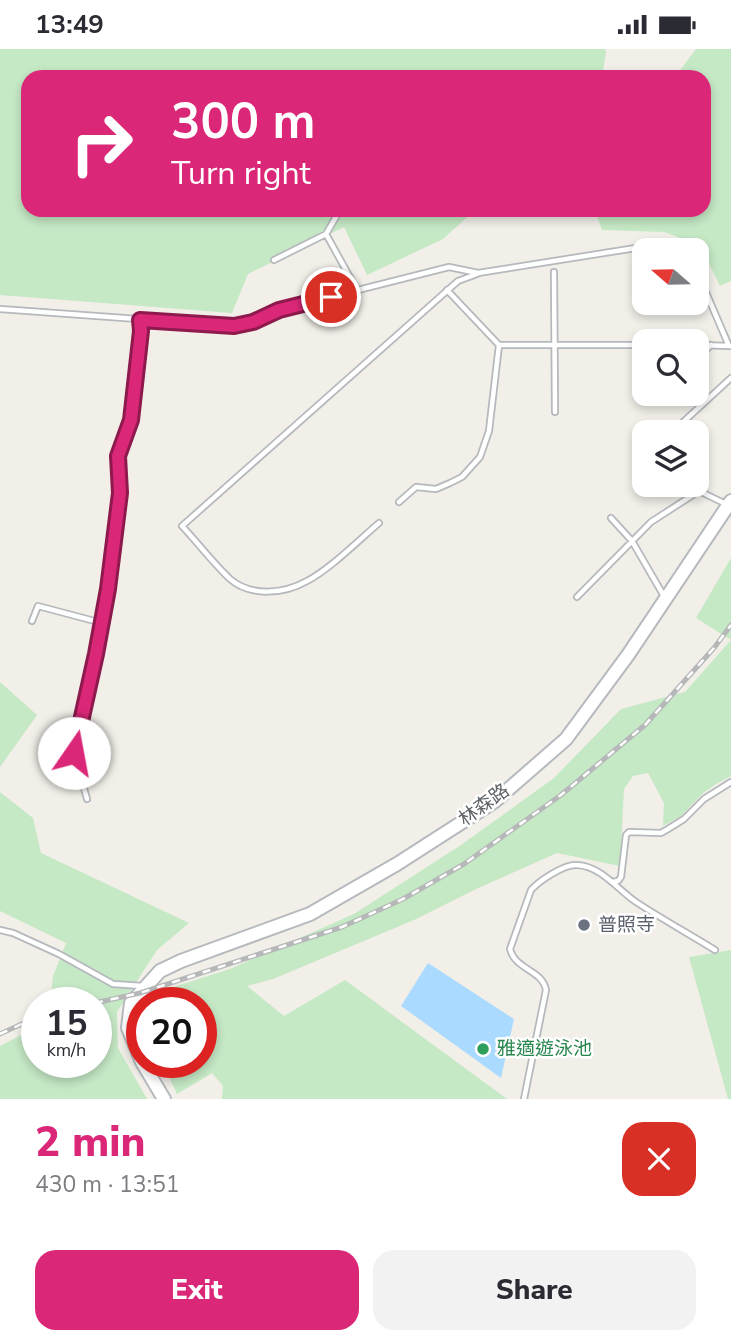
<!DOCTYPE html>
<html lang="en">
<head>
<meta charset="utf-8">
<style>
	:root { --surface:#fff; --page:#f2f2f3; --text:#2b2b33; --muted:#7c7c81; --accent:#db2777 }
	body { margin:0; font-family:"Nunito Sans","Noto Sans TC",sans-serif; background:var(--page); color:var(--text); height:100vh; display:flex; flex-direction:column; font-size:26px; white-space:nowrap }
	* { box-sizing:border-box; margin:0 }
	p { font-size:23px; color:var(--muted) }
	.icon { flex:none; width:38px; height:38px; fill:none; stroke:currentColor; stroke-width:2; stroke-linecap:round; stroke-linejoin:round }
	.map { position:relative; height:1050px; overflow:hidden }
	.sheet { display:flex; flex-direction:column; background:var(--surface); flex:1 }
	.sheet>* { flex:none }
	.banner { position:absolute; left:21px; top:21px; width:690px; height:147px; border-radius:21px; box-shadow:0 4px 10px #0003; background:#db2777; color:#fff; overflow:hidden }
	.needle { width:46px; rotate:290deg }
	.fabs { position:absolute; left:632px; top:189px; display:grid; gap:14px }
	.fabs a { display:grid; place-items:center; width:77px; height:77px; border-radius:14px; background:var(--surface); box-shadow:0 4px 10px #0003; font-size:35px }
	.speed { position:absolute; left:21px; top:938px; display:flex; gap:14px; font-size:35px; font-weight:700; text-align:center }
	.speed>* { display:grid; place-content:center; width:91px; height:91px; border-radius:50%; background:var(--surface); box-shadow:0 4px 10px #0003; line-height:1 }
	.speed small { font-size:18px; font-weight:400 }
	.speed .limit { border:10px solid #d22; background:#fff; color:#111 }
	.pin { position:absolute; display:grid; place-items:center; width:60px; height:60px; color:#fff; margin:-30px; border:4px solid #fff; border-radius:50%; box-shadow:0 2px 7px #0007 }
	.me { position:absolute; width:77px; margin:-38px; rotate:12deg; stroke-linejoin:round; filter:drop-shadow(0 0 5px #0008) }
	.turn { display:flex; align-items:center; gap:24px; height:147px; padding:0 35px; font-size:32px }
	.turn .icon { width:91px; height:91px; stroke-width:2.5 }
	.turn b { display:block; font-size:49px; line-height:60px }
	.round { display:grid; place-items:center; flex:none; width:74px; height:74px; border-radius:21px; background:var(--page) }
	.summary { display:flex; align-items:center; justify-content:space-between; height:119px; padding:0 35px }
	h1 { font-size:42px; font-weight:800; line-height:52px; color:var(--accent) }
	.primary-button { display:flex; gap:14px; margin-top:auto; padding:14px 35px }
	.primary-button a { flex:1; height:80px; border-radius:21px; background:var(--accent); color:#fff; font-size:28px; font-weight:800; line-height:80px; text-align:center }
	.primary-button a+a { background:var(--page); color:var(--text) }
	.status { display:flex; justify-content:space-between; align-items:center; height:49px; padding:0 35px; background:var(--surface); direction:ltr }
	.status svg { height:19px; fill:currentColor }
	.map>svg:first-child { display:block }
	.green { fill:#c5e8c5 }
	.water { fill:#aadaff }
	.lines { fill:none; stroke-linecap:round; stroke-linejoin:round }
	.service-casing { stroke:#b5b8bc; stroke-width:8 }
	.secondary-casing { stroke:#b6babf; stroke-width:16 }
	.service { stroke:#fff; stroke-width:4.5 }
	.secondary { stroke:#fff; stroke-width:12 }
	.rail-casing { stroke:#b6b7b8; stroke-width:5 }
	.rail { stroke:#fff; stroke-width:2.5; stroke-dasharray:8; stroke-linecap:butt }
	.route-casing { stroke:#8e194d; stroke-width:18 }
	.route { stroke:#db2777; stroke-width:12 }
	.worship-dot { fill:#6b7280; stroke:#fff; stroke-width:2.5 }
	.leisure-dot { fill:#2e9e5b; stroke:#fff; stroke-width:2.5 }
	.labels { text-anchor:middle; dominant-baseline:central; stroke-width:5; stroke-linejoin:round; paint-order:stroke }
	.street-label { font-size:19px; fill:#5f6368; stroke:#fff }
	.worship-label { font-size:19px; fill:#5b616d; stroke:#fff; text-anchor:start }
	.leisure-label { font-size:19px; fill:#27864d; stroke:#fff; text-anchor:start }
</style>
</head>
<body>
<div class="status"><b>13:49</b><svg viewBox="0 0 49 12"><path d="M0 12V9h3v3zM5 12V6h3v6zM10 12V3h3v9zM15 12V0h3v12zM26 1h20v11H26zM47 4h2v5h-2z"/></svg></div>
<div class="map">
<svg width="731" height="1050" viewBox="0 0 731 1050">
	<rect width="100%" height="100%" fill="#f1efe8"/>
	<path class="green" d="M0 0H605L606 3 602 28H28V161H475L443 190 367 226 344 178 248 225 232 264 0 246Z
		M696 0H731V232L720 237 700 196 664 183 602 181 595 161H704V28H675Z
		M731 509V727L716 735 702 745 681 767 663 777 664 754 648 724 633 727 624 740 620 817 557 804 476 840 414 871 273 930 247 937 284 967 345 931 507 1050H222L223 1037 212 1024 177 1045 162 1013H201V954H157L164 941 230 920 354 865 461 796 554 729 621 660 685 643 731 591 696 569Z
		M0 633 37 666 0 718Z
		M0 743 33 769 41 804 189 874 157 901 117 963 118 999 147 1050H0V997L37 978V1013H96V954H50L53 927 66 894 0 862Z
		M731 901V1050H728L689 908Z"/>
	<path class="water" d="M428 914 514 970 501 1029 401 957Z"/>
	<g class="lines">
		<defs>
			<path id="service" d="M326 185 357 241
				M274 211 326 185 340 161
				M696 220 729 297
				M554 223 555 363
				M0 260 234 277 253 273 279 261 449 218 478 224 661 195 680 201
				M499 296H644
				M696 296 730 297
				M696 310 711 296
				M681 375 731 329
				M399 453 416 438 436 440 450 434 462 428 480 408 489 382 499 296 447 241
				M611 469 632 492 665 549
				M379 474C359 491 330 520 307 532 284 545 251 548 230 530 213 514 198 494 182 477L458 232 477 225
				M577 548 651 473 699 442 728 456
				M32 572 38 557 102 574
				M87 750 74 704 96 605 108 540 120 444 118 407 131 371 141 282 140 271
				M612 833 618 832 621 828 626 786 629 783 661 784 668 780 684 770 704 750 731 733
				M0 881 13 884 59 905 113 935 142 937
				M524 1050 546 941C542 920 516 922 510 900L531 841C539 832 564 815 577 816 601 817 618 841 636 853 662 870 689 885 715 901"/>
			<path id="secondary" d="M142 1013 128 979 131 954 160 922 181 912 310 865 397 815 495 752 566 690 628 606 731 452
				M142 1013 164 1050"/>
		</defs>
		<use href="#service" class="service-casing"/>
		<use href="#secondary" class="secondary-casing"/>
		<use href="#service" class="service"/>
		<use href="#secondary" class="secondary"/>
		<defs>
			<path id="rail" d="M95 954 140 944 342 878 403 850 464 815 561 746 645 676 714 599 731 576
				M0 985 37 968"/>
		</defs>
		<use href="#rail" class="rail-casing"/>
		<use href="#rail" class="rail"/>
	</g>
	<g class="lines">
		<defs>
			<path id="route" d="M74 704 96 605 108 540 120 444 118 407 131 371 141 282 140 271 234 277 253 273 279 261 331 248"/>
		</defs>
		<use href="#route" class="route-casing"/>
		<use href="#route" class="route"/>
	</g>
	<circle class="worship-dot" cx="584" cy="876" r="7"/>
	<circle class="leisure-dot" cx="483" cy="1000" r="7"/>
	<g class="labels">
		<g class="street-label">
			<text transform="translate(484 756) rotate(-36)">林森路</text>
		</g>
		<g class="worship-label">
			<text x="598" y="876">普照寺</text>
		</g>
		<g class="leisure-label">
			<text x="497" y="1000">雅適遊泳池</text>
		</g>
	</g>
</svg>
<div class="fabs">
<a><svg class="needle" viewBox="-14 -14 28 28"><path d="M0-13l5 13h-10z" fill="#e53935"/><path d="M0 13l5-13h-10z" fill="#7c7c81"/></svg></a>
<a><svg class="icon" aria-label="search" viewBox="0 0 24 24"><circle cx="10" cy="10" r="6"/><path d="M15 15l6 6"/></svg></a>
<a><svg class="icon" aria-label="layers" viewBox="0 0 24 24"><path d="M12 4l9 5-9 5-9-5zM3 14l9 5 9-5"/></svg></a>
</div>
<div class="speed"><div>15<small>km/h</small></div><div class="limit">20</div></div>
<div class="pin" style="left:331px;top:248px;background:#d93025"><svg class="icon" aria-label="arrive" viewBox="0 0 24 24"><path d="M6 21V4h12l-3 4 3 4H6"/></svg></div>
<svg class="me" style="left:74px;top:704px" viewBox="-20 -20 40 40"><circle r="19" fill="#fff"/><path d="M0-13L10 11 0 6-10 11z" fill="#db2777"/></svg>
<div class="banner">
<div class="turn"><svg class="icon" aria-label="right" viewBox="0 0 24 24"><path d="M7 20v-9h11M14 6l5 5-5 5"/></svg><div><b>300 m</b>Turn right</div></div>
</div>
</div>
<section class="sheet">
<div class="summary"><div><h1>2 min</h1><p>430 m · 13:51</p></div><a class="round" style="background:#d93025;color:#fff"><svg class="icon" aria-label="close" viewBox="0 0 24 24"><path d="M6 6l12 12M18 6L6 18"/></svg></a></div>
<div class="primary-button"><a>Exit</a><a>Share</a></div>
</section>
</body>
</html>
